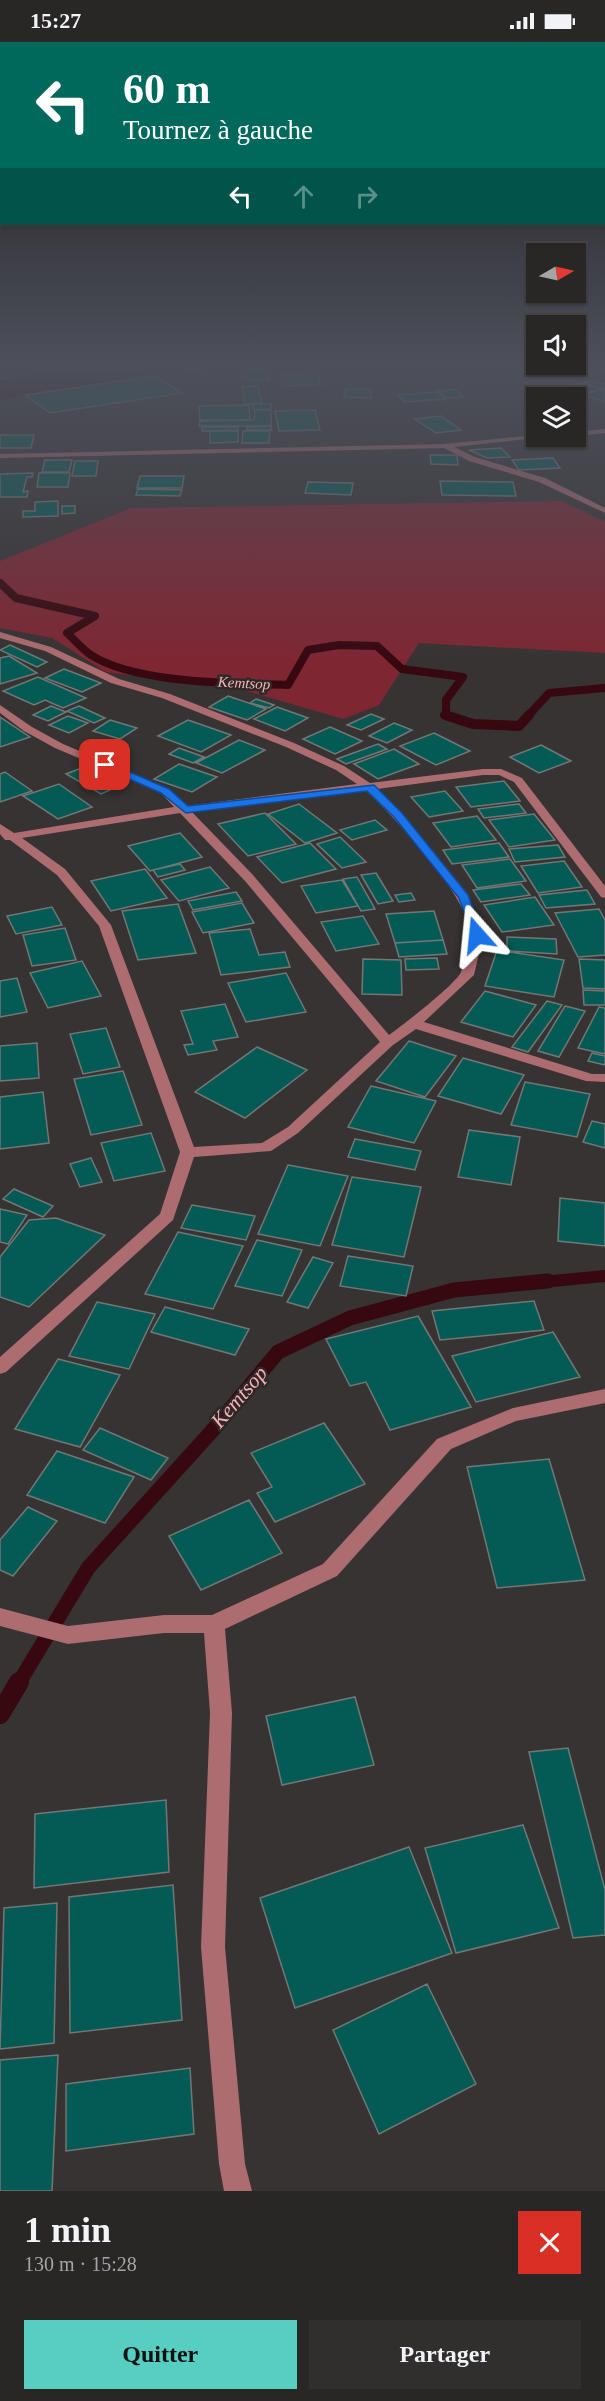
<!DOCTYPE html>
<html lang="fr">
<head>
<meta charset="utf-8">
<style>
	:root { --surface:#292626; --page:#312e2e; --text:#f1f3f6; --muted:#a5a5a7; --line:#454343; --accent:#57cec2 }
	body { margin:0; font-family:"Times New Roman",serif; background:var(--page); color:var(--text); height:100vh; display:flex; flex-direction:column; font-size:22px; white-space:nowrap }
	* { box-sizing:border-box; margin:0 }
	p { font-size:20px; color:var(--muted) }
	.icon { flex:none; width:33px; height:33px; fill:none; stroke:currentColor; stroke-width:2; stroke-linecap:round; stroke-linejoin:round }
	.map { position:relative; height:2149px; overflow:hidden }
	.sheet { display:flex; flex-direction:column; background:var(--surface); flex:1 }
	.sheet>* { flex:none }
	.hud { position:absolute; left:0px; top:0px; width:606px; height:183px; box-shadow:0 2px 4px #0004,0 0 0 2px var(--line); background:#00695c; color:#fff; overflow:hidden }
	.needle { width:39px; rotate:81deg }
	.buttons { position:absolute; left:526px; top:201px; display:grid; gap:12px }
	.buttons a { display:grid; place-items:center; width:60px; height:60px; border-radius:0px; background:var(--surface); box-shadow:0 2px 4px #0004,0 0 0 2px var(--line); font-size:30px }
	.pin { position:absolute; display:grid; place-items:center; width:51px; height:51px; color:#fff; margin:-26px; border-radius:12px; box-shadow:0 3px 9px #0006 }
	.me { position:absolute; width:66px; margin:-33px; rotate:342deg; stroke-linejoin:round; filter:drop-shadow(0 0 4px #0008) }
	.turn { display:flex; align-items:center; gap:21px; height:126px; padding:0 24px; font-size:27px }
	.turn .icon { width:78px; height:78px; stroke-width:2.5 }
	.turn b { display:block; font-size:42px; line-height:51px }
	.lanes { display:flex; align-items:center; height:57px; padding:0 24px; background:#0003; justify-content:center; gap:30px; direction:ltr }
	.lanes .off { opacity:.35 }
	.round { display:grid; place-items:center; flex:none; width:63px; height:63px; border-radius:0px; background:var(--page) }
	.summary { display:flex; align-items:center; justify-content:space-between; height:102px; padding:0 24px }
	h1 { font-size:36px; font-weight:700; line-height:45px }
	.primary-button { display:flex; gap:12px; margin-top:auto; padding:12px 24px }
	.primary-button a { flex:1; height:69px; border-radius:0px; background:var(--accent); color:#111; font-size:24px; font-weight:700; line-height:69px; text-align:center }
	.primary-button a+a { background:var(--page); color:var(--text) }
	.status { display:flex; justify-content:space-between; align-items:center; height:42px; padding:0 30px; background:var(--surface); direction:ltr }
	.status svg { height:16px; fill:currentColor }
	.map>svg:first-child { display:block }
	.green { fill:#7e2733 }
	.forest { fill:#ab4e57 }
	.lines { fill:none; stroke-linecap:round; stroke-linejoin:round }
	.stream-far4 { stroke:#370810; stroke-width:8 }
	.stream-far3 { stroke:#370810; stroke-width:10 }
	.stream-far2 { stroke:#370810; stroke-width:12 }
	.stream-far1 { stroke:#370810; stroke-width:15 }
	.stream { stroke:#370810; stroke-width:20 }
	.river { fill:#370810; fill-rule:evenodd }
	.building { fill:#045b55; stroke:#727776; stroke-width:1.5 }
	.minor { fill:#ac6c70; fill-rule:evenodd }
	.route { fill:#1a73e8; stroke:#114b97; stroke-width:1.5 }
	.labels { text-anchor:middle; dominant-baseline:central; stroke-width:5; stroke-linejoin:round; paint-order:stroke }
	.far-water-label { font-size:15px; font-style:italic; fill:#feb0b4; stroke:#2d2929 }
	.near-water-label { font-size:21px; font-style:italic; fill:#feb0b4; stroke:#2d2929 }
</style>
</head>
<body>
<div class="status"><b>15:27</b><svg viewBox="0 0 49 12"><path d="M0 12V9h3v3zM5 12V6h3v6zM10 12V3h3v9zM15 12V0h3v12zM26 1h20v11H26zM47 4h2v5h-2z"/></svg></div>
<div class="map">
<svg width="605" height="2149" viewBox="0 0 605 2149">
	<rect width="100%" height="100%" fill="#373333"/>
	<path class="green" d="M562 459 605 480V611L419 601 379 663 343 677 240 647 106 630 52 596 0 586V519L131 466Z"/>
	<path class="forest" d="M0 335 17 340 26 347 12 356 0 358Z"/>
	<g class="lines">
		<path class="stream-far4" d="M0 541 16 556 95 574 67 591C75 598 82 607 91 613 136 642 234 641 288 643L308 608 339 603 377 604 402 627 463 635 446 658V674
			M528 674 549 651 605 646"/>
		<path class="stream-far3" d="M445 673 473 682 519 684 529 673"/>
		<path class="stream-far2" d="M532 1241 605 1234"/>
		<path class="stream-far1" d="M18 1642 88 1526 212 1389 278 1310 350 1276 454 1248 548 1239"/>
		<path class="stream" d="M0 1672 19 1640"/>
		<path class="river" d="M106 320H185L180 327 168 330 0 358V338Z
			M348 320H400L395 327 383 330 353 327Z"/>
	</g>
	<path class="building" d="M208 320H256L188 328 182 323Z
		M590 320H605V327L583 323Z
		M248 322H267L266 328H247Z
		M579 324 605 329 594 334 568 329Z
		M242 329H266L269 338H244Z
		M318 332 321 343 283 344 281 333Z
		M155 334 182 351 50 371 25 353Z
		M591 339 605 342V347L592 344 571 349 564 345Z
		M258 344 262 361 245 362 242 345Z
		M345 347H371V356L344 355Z
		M605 347V360L582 352Z
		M455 348 464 355 447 356 438 349Z
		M438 350 445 357 405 360 397 353Z
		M253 362H271V367L253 368Z
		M249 363 250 378H200L199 364Z
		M255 368H271V384H199L200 379 254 378Z
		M315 368 320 388 279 389 275 369Z
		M441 374 461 388 436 391 415 377Z
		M271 384 272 388H247V385Z
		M202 385H238V388L202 389Z
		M210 389H238V400L210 401Z
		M243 389H270L269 401H242Z
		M0 393H34L31 406H0Z
		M501 406 510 415 487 416 469 408Z
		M430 413H457L458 423 431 422Z
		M553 416 560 426 519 428 512 418Z
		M45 418H72L69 430H42Z
		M75 419H98L96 434H72Z
		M33 431 32 435H27L23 450 28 449 27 455H0V432Z
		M39 431H70L68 445H37Z
		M140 434H184L182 446H137Z
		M440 439 513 440 516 454 442 453Z
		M308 440 353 441 351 453 305 451Z
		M138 447 182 448 180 454 136 453Z
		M58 459V474L23 475V469H35V460Z
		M62 464H75V471L62 472Z
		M10 603 47 620 37 625 0 608Z
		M9 614 37 631 0 642V616Z
		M64 627 101 641 82 650 45 636Z
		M38 635 86 656 63 666 45 658 34 663 3 649Z
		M228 654 266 667 247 678 209 665Z
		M256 657 274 663 269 666 250 661Z
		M51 664 66 670 48 679 33 673Z
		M79 664 105 676 94 681 67 669Z
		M277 665 308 676 285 689 254 677Z
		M371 672 384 677 361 688 347 683Z
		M68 674 88 681 69 691 49 683Z
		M0 675 30 695 0 705Z
		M110 678 137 686 120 697 93 689Z
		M188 678 231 693 201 710 158 694Z
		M394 681 412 688 387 701 369 694Z
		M330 685 362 699 335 712 303 697Z
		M434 691 470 709 436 723 400 704Z
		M239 698 265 708 222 731 196 721Z
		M378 702 387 707 346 722 337 717Z
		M541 703 571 719 539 731 510 715Z
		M179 706 204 715 193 721 169 712Z
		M394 707 419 722 378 737 354 722Z
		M179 722 217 735 192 750 154 737Z
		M84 725 119 744 101 752 66 732Z
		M5 730 32 749 0 760V732Z
		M504 739 520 759 471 765 456 745Z
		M59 742 92 765 58 777 23 754Z
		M445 749 463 769 429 775 411 755Z
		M299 762 337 791 305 801 268 772Z
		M519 762 526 771 484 776 478 767Z
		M265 771 296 802 248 814 218 782Z
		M534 772 555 798 509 805 489 778Z
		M477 774 496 798 451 805 433 781Z
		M375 778 387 788 352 798 340 788Z
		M180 791 202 815 150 829 128 804Z
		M340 795 366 820 342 826 317 802Z
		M310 801 336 827 282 841 257 815Z
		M499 801 509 815 452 822 443 808Z
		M558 803 565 815 515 820 509 807Z
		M510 817 526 839 477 846 462 823Z
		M564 819 582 845 538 851 521 824Z
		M180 822 185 828 158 835 153 828Z
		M210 825 229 846 179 859 161 838Z
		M145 827 167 856 111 869 91 839Z
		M376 831 393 859 378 862 361 833Z
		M357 835 375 867 361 869 343 837Z
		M342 838 358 864 316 871 301 844Z
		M521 842 530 853 481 860 473 848Z
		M587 848 595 862 546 866 539 853Z
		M236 850 242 859 193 868 188 859Z
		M411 851 415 858 399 860 395 853Z
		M535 855 554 883 502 890 484 863Z
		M242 861 254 881 203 891 192 870Z
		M178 862 196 911 138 918 122 869Z
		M52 865 62 883 16 892 7 874Z
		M599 867 605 878V913L578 915 555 871Z
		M434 869 443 898 395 901 386 872Z
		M363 874 379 902 336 909 321 880Z
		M65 886 76 918 32 924 23 893Z
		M250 887 259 913 285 910 290 925 221 933 209 891Z
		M507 895 556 897 557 912 507 909Z
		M443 898 447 912 399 915 395 901Z
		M497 908 564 918 554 955 485 944Z
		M437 916 439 927 406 928 405 917Z
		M363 917 401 918 402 953 362 952Z
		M579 917 605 918V947L583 946Z
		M82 919 101 954 48 966 30 931Z
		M286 931 306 970 246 980 228 941Z
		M17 936 27 970 0 975V939Z
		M583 948 605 949V963H584Z
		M485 949 536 963 513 995 461 980Z
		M547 959 562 963 528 1010 512 1005Z
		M225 962 238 995 213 999 217 1008 188 1013 184 1003 193 1002 181 969Z
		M565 964 585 969 559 1015 538 1009Z
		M599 965 605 966V1012L578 1006Z
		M106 986 120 1025 83 1032 70 992Z
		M409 999 456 1014 425 1055 376 1039Z
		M37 1001 39 1036 0 1039V1004Z
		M257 1005 307 1028 245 1076 195 1050Z
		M592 1011 605 1014V1023L588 1019Z
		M463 1016 524 1033 501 1072 438 1054Z
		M123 1029 142 1083 91 1093 74 1037Z
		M525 1040 590 1052 577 1095 511 1083Z
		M371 1044 436 1059 414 1101 348 1085Z
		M43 1050 49 1101 0 1107V1055Z
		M592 1079 605 1082V1106L583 1100Z
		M469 1088 520 1095 511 1143 458 1135Z
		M151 1091 165 1129 114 1139 101 1101Z
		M355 1097 421 1109 415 1128 348 1115Z
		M91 1116 102 1140 80 1145 70 1122Z
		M288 1123 348 1134 320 1204 258 1192Z
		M352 1135 421 1145 404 1215 332 1203Z
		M14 1147 53 1164 43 1175 3 1157Z
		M560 1156 605 1161V1204L558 1199Z
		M192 1163 255 1174 246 1198 181 1186Z
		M0 1167 27 1173 8 1202 0 1200Z
		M56 1176 105 1193 29 1265 0 1255V1215L29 1178Z
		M178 1190 243 1204 213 1267 145 1252Z
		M257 1198 302 1208 282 1254 235 1244Z
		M348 1214 413 1224 406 1254 340 1244Z
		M313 1215 333 1221 308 1266 287 1260Z
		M534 1259 544 1288 440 1298 432 1269Z
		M97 1260 155 1272 129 1327 69 1314Z
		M165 1265 249 1287 235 1313 151 1290Z
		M418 1274 471 1365 390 1388 366 1340 350 1344 326 1297Z
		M553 1290 580 1335 476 1360 452 1314Z
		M58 1317 120 1333 80 1405 15 1387Z
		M324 1381 365 1442 275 1480 257 1451 272 1445 251 1411Z
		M100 1386 168 1416 151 1438 83 1408Z
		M57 1409 134 1435 105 1481 27 1453Z
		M549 1417 585 1538 497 1546 467 1425Z
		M249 1458 282 1511 201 1548 169 1494Z
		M28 1465 57 1479 13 1534 0 1528V1498Z
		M355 1655 374 1723 282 1743 266 1674Z
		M568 1706 605 1848V1893L573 1896 529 1710Z
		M166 1758 169 1830 34 1846 35 1772Z
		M523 1783 559 1886 456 1911 425 1806Z
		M409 1805 452 1911 295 1966 260 1856Z
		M173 1843 182 1978 70 1991 69 1855Z
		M57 1861 54 2001 0 2007 4 1866Z
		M427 1942 476 2042 379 2092 333 1988Z
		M58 2013 52 2149H0V2018Z
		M190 2026 194 2092 66 2109V2042Z"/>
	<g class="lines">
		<path class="minor" d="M605 387V391L576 394V390Z
			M537 393 555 394 454 405 475 415 545 436 605 466V471L539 440 469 419 444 406 0 416V412L444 402Z
			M0 590 51 605 119 637 170 652 294 701 344 724 370 741 483 727H501L522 736 605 844V856L601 855 514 740 499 733H483L377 747 402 771 468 852 483 893 474 933 424 980 592 1032H605V1040L586 1039 416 987 393 1003 298 1091 271 1109 194 1115 173 1178 6 1330 0 1332V1315L160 1172 180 1110 99 884 57 833 10 798H5L0 792V782L14 791 174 765 161 751 55 706 24 689 0 671V663L32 685 63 702 169 747 186 764 357 742 336 728 286 705 162 656 111 641 45 609 0 596ZM365 748C393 773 472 857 470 894 470 904 465 921 461 930 456 942 403 983 389 993L253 833 192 770ZM180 771 245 839 380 1000 288 1085 262 1101 194 1105 111 883 65 827 22 796Z
			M605 1347V1361L516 1379 451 1407 337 1534 225 1587 232 1671 225 1905 245 2122 252 2149H224L219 2122 201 1905 210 1671 204 1591H164L68 1602 0 1584V1566L68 1584 164 1573H212L323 1522 437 1397 513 1366Z"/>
	</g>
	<linearGradient id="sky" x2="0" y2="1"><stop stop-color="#1e1c1c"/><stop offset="0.52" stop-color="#4d505b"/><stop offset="1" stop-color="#4d505b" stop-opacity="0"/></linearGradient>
	<rect width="605" height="621" fill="url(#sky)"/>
	<path class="route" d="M102 721H109L169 747 188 764 374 743 402 771 468 853 483 893 473 896 459 856 394 775 367 749 186 771 161 751 102 725Z"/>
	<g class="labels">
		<g class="far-water-label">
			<text transform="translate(244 641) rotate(3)">Kemtsop</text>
		</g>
		<g class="near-water-label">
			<text transform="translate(239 1355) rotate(-49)">Kemtsop</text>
		</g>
	</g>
</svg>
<div class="buttons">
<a><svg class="needle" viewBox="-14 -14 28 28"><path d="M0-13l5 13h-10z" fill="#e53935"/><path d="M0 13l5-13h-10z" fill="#a5a5a7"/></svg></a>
<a><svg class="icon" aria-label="sound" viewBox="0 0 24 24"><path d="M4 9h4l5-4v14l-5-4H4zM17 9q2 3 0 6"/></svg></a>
<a><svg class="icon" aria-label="layers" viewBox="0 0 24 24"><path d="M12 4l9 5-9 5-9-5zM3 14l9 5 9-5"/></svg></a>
</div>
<div class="pin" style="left:105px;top:723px;background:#d93025"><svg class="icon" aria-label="arrive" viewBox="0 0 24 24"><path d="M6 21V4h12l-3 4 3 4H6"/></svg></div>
<svg class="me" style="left:477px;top:893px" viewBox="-20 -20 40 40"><path d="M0-17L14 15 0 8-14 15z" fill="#1a73e8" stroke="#fff" stroke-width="4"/></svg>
<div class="hud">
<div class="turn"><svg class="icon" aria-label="left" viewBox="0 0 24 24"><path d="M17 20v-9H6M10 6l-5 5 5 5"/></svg><div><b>60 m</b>Tournez à gauche</div></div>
<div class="lanes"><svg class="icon" aria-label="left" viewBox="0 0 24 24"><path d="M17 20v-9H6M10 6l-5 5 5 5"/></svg><svg class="icon off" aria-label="ahead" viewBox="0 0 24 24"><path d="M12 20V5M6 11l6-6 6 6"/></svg><svg class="icon off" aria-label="right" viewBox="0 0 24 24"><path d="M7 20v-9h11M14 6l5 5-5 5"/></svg></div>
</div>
</div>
<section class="sheet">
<div class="summary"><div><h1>1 min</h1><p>130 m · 15:28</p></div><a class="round" style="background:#d93025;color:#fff"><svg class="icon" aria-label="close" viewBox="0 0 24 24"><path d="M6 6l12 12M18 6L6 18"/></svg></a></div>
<div class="primary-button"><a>Quitter</a><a>Partager</a></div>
</section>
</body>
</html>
